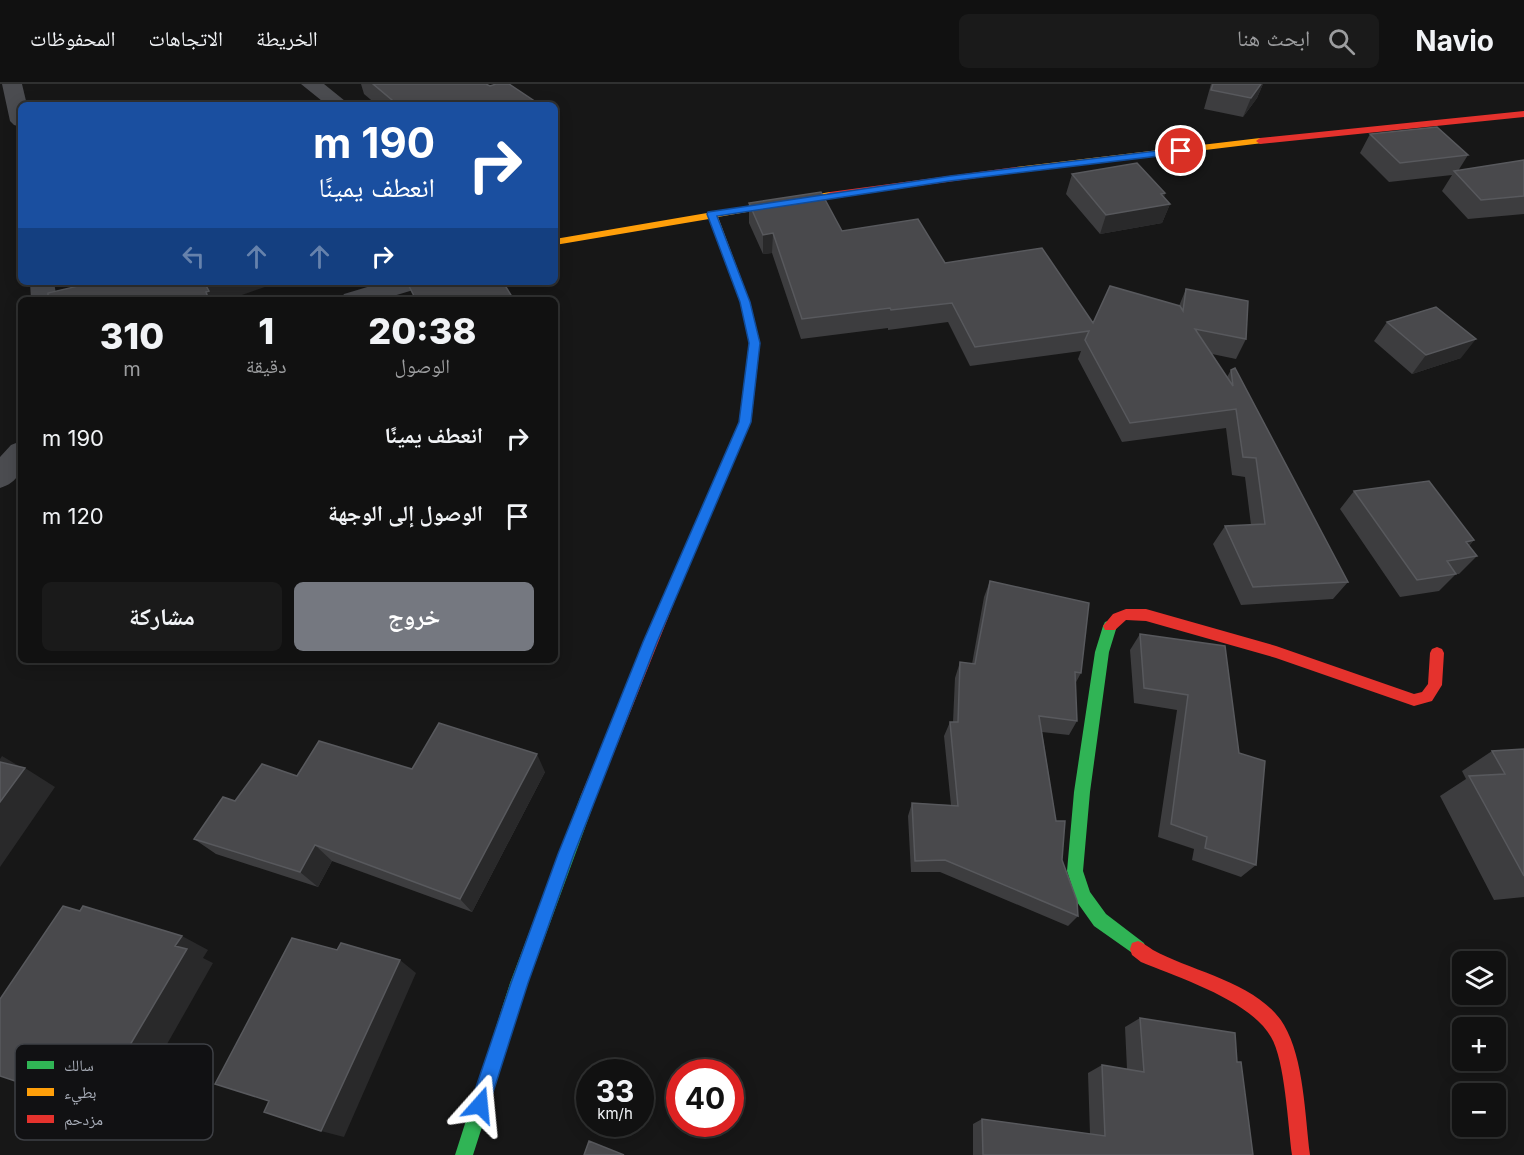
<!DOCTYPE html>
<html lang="ar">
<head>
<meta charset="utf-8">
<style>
	:root { --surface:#111; --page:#1a1a1a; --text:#f1f3f6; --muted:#9c9d9f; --line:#303131; --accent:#757880 }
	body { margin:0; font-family:Inter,"Noto Naskh Arabic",sans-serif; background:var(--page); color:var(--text); direction:rtl; height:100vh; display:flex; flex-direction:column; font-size:22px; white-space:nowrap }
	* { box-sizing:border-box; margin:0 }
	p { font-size:20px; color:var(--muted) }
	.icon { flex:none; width:33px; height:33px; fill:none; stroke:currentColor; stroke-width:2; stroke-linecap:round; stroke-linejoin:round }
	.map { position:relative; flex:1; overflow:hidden; direction:ltr }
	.details { position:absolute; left:18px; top:213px; width:540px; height:366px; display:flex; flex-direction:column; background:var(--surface); border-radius:9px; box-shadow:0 3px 15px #0003,0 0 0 2px var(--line); direction:rtl }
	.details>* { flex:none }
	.guide { position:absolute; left:18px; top:18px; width:540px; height:183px; border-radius:9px; box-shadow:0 3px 15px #0003,0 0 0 2px var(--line); direction:rtl; background:#1a4fa0; color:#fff; overflow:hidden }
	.buttons { position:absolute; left:1452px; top:867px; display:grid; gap:12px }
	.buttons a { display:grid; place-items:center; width:54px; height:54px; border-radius:9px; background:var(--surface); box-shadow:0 3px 15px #0003,0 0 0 2px var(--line); font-size:30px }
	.speed { position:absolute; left:576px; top:975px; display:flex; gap:12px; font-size:30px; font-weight:700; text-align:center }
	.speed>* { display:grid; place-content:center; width:78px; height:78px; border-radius:50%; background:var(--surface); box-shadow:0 3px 15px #0003,0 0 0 2px var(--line); line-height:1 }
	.speed small { font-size:15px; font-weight:400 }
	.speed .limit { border:9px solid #d22; background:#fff; color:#111 }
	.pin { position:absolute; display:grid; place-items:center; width:51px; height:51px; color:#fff; margin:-26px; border:3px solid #fff; border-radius:50%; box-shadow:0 2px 6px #0007 }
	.me { position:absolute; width:66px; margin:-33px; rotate:18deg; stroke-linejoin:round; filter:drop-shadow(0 0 4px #0008) }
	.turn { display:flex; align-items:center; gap:21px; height:126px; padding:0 24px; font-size:27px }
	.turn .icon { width:78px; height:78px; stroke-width:2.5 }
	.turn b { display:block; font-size:42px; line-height:51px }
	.lanes { display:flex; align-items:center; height:57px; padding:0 24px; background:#0003; justify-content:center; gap:30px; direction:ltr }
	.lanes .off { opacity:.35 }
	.eta { display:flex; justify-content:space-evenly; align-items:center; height:102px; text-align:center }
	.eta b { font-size:36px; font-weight:800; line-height:42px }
	.cta { display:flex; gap:12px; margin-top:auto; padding:12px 24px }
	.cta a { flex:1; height:69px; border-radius:9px; background:var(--accent); color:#fff; font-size:24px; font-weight:800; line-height:69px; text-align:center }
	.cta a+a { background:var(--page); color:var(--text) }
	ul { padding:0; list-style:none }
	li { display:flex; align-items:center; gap:18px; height:78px; padding:0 24px }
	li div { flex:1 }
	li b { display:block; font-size:22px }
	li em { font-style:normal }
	header { display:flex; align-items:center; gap:36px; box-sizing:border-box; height:84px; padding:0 30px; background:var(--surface); border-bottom:2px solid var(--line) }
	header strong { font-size:28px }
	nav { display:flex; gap:33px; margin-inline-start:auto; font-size:21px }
	.search { width:420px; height:54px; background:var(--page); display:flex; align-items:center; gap:15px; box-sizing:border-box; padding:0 21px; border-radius:9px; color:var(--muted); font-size:22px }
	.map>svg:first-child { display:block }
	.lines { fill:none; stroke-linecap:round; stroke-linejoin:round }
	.street { fill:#4b4c50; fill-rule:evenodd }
	.fast { fill:#30b455; fill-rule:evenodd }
	.slow { fill:#ff9f0a; fill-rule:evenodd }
	.jam { fill:#e5322d; fill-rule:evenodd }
	.wall { fill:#3d3d3f }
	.shaded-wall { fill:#29292a }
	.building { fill:#49494c; stroke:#58595d; stroke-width:1.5 }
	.route { fill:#1a73e8; stroke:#114b97; stroke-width:1.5 }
	.key { fill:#111113; stroke:#3e4045; stroke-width:1.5 }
	.key-label { font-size:16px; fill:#a8adb8 }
</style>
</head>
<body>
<header>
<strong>Navio</strong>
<div class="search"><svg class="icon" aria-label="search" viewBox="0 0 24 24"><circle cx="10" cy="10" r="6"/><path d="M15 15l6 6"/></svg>ابحث هنا</div>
<nav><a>الخريطة</a><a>الاتجاهات</a><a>المحفوظات</a></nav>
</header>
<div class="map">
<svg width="1524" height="1071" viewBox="0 0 1524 1071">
	<rect width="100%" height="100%" fill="#171717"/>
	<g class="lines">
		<path class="street" d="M2 0H22L27 21H21V43L14 41 10 37Z
			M301 0H324L350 21H327Z
			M30 198H54L57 216H31Z
			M384 198H423L420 204 380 216H340L344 210Z
			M21 357C21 380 25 396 0 404V373L11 361Z"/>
		<path class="fast" d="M1110 536 1115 538 1117 542 1109 568 1090 708 1083 787 1090 808 1106 830 1144 859 1146 865 1144 871 1138 873 1094 842 1077 818 1067 787 1074 708 1095 568 1103 542 1105 538Z
			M589 704 594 706 597 711 528 899 473 1071H455L510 899 581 711 584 706Z"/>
		<path class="slow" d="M1260 54 1264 57 1263 59 1016 89 1011 86 1016 83Z
			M830 108 835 111 833 113 718 133 750 218 760 259 751 338 690 479 684 484 679 483 678 479 739 338 750 259 740 218 709 135 555 161V155Z"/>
		<path class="jam" d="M1524 27V33L1260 60 1256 57 1260 54Z
			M1016 83 1019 84V88L830 114 825 111 830 108Z
			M684 474 690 479 597 711 594 716 589 718 584 716 581 711 678 479Z
			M1126 525H1146L1276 562 1414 610 1422 608 1428 600 1430 569 1432 565 1437 563 1442 565 1444 569 1442 601 1432 617 1414 622 1276 574 1146 537 1126 536 1115 546H1105L1103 542 1113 530Z
			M1138 857C1144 859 1148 863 1153 866 1193 888 1259 899 1284 941 1304 975 1305 1032 1310 1071H1292C1288 1042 1285 976 1271 953 1250 916 1179 894 1141 878L1132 871 1130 865 1132 859Z"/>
	</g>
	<path class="wall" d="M361 0H486L490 2 539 21H377L364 10Z
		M1211 0H1263L1257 14 1243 33 1204 25Z
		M1370 50 1468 71 1458 87 1524 76V130L1468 135 1442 107 1452 91 1389 98 1360 69Z
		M1072 90 1165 109 1164 113 1170 120 1162 139 1100 150 1066 110Z
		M749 119 945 179 1093 239 1179 222 1186 205 1246 255 1236 275 1212 270 1227 293 1231 286 1348 498 1333 515 1241 521 1213 460 1225 442 1251 441 1245 393 1232 391 1226 344 1122 358 1078 275 1081 267 970 282 948 238 888 246V244L801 255 772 169 763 170 749 139Z
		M1387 238 1461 274 1412 290 1374 257Z
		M1354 407 1474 456 1469 462 1477 472 1459 490H1456L1439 507 1400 513 1340 425Z
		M990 497 1081 589 1075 600 1077 637 1069 651 1042 648 1062 776 1078 832 1068 842 940 788H911L908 732 912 719 951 721 944 652 950 638H953L955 594 960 578 972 580 984 513Z
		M1140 550 1239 669 1256 781 1241 793 1192 776 1194 765 1158 753 1177 626 1134 619 1130 566Z
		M1524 665V813L1494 816 1440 712 1466 695 1462 687 1492 667Z
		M412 685 545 688 472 828 332 777 318 803 216 770 194 755 235 717 297 692Z
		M1140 934 1237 978 1253 1071H973V1040L982 1035 1090 1050 1088 989 1102 981 1127 985 1125 943Z"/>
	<path class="shaded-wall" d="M1261 0H1263L1257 14 1243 33 1251 14Z
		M1165 109 1160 122 1170 120 1162 139 1100 150 1106 131Z
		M773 149 772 169 763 170V151Z
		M204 198H279L228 216H209L206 208Z
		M1476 255 1461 274 1412 290 1426 271Z
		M1474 456 1457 474 1466 458Z
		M537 670 545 688 472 828 460 815Z
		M2 672 24 685 25 684 55 703 0 783V675Z
		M315 761 332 777 318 803 300 788Z
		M182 852 208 866 203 874 213 879 158 976 162 977 139 1019 127 1016 121 1028 87 1021 95 1007 127 966 175 862Z
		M400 876 416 889 344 1053 321 1047Z"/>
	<path class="building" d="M373 0H486L490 2 496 0H509L539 20 536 21H398Z
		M1213 0H1261L1251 14 1211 6Z
		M1437 43 1468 71 1400 79 1370 50Z
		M1524 76V112L1481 116 1454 87Z
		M1137 79 1165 109 1161 110 1170 120 1106 131 1072 90Z
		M821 108 842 147 918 135 945 179 1042 164 1093 239 1110 202 1180 222 1183 227 1186 205 1248 217 1246 255 1195 245 1233 302 1231 286 1235 284 1348 498 1253 503 1225 442 1265 440 1256 374 1243 373 1236 325 1130 339 1085 256 1089 247 975 263 952 219 891 226 890 224 802 235 773 149 763 151 749 119Z
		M87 198H204L209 207 206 208 209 216H48V209L87 200Z
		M423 198H503L514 216H416L409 202Z
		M1436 223 1476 255 1426 271 1387 238Z
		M1429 397 1474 456 1466 458 1477 472 1447 477 1456 490 1417 496 1354 407Z
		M990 497 1089 519 1081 589 1075 588 1077 637 1039 632 1056 737H1065L1062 776 1077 817 1078 832 945 776 915 777 912 719 958 722 950 638H958L960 578 975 580Z
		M1140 550 1225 562 1239 669 1265 677 1256 781 1205 764 1207 753 1171 740 1188 611 1144 604Z
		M439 639 537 670 460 815 315 761 300 788 194 755 223 713 235 717 262 680 297 692 319 657 412 685Z
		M1524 665V792L1469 692 1505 690 1492 667Z
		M0 678 25 684 0 718Z
		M63 822 80 827 83 822 182 852 175 862 187 865 127 966 132 968 106 1011 95 1007 87 1021 0 992V915Z
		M292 854 337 866 341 859 400 876 321 1047 264 1028 269 1017 215 1000Z
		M1140 934 1235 949 1237 978H1241L1253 1071H983L982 1035 1105 1052 1102 981 1144 988Z
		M589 1057 624 1071H584Z"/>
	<path class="route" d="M1181 64 1184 65V69L950 97 717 132 750 218 760 259 751 338 657 558 574 770 528 899 489 1021 486 1027 480 1030 473 1027 470 1021 511 899 558 770 643 558 739 338 749 259 740 218 707 130 708 128 950 92Z"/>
	<rect x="15" y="960" width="198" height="96" rx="9" class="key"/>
	<rect x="27" y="977" width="27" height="8" fill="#30b455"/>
	<rect x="27" y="1004" width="27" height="8" fill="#ff9f0a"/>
	<rect x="27" y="1031" width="27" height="8" fill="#e5322d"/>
	<g class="key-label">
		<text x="64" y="987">سالك</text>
		<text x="64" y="1014">بطيء</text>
		<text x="64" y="1041">مزدحم</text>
	</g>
</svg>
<div class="buttons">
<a><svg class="icon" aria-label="layers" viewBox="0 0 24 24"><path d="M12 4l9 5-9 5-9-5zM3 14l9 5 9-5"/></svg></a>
<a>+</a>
<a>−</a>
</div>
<div class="speed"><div>33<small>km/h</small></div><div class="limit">40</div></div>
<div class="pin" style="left:1181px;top:67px;background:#d93025"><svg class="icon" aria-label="arrive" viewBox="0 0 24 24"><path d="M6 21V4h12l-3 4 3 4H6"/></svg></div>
<svg class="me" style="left:480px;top:1021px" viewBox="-20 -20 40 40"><path d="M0-17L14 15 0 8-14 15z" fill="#1a73e8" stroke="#fff" stroke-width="4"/></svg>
<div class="guide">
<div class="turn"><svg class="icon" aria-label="right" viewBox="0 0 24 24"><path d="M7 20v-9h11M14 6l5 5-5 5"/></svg><div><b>190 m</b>انعطف يمينًا</div></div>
<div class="lanes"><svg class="icon off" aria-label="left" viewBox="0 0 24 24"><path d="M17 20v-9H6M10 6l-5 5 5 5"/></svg><svg class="icon off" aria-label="ahead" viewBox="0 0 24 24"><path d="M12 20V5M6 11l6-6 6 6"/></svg><svg class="icon off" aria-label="ahead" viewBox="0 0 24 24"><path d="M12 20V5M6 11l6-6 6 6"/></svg><svg class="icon" aria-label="right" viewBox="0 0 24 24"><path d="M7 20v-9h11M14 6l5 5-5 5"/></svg></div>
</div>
<section class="details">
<div class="eta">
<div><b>20:38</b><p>الوصول</p></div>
<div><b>1</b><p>دقيقة</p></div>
<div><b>310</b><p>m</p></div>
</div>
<ul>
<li><svg class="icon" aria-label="right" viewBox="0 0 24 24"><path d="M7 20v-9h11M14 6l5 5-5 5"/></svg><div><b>انعطف يمينًا</b></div><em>190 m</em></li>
<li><svg class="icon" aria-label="arrive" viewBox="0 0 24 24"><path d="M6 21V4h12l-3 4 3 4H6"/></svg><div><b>الوصول إلى الوجهة</b></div><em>120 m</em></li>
</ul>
<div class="cta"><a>خروج</a><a>مشاركة</a></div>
</section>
</div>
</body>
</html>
